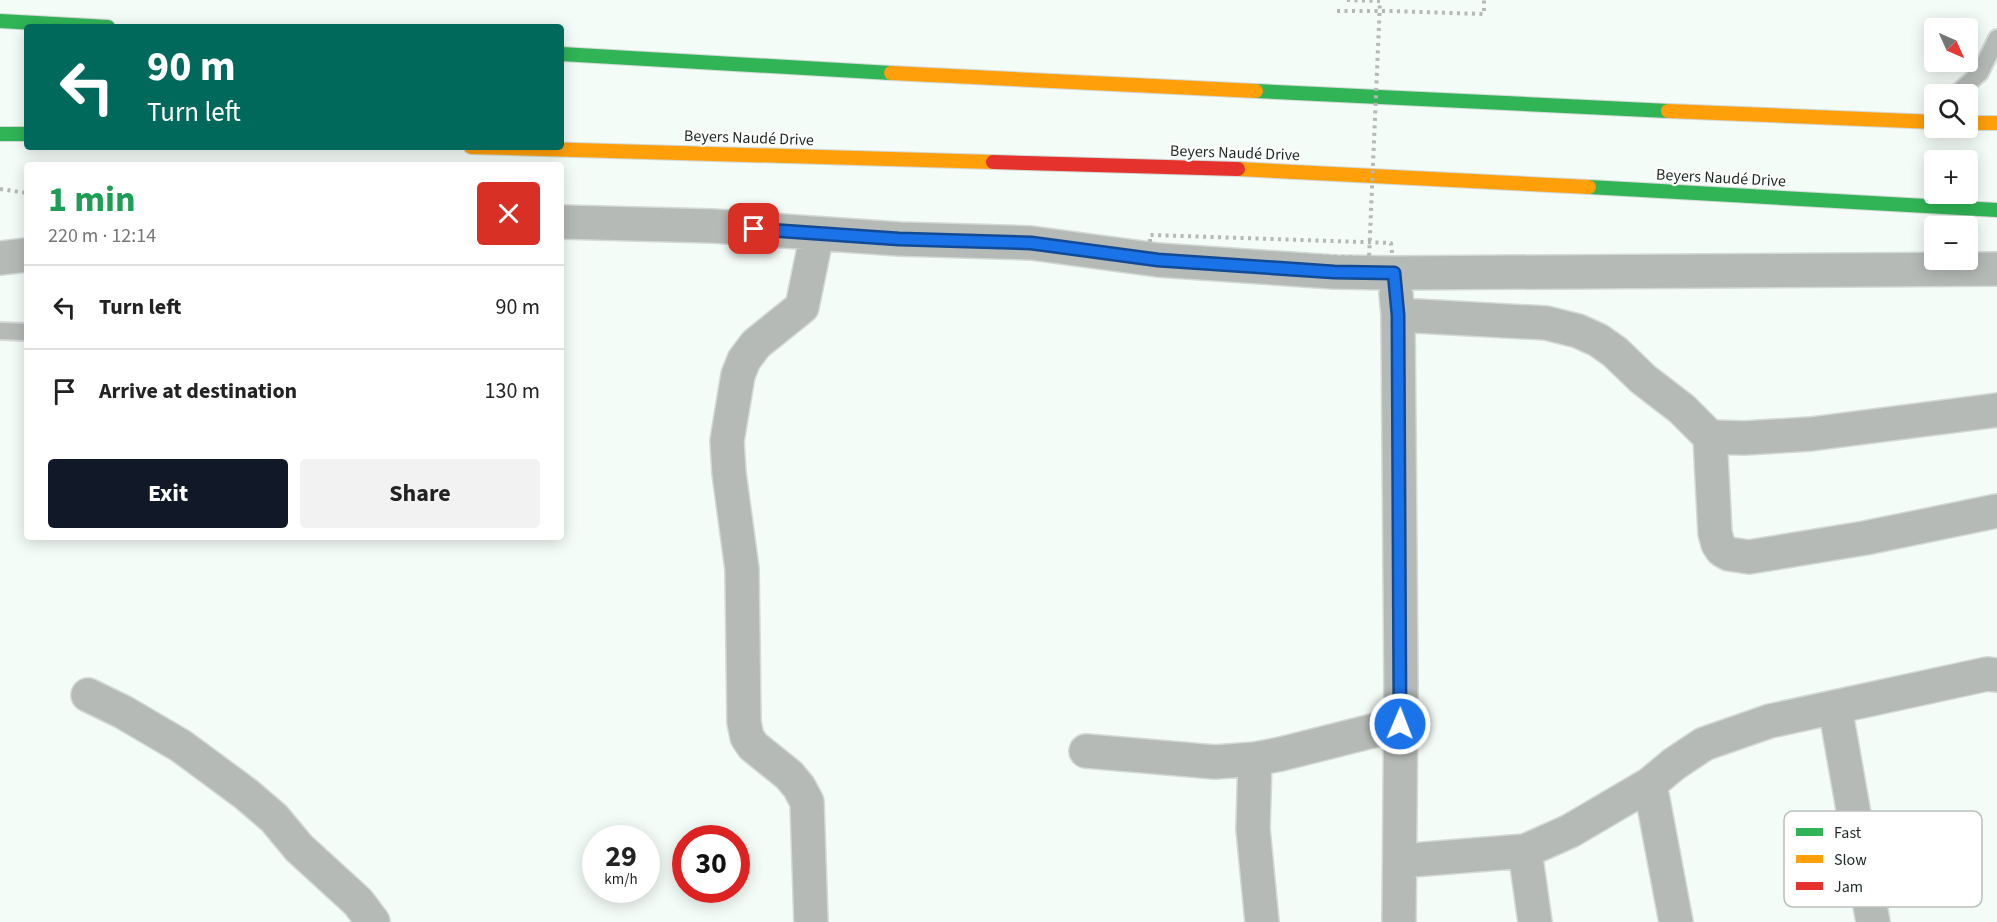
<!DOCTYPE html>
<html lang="en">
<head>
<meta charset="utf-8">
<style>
	:root { --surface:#fff; --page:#f2f2f2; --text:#222; --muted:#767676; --line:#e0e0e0; --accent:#111827 }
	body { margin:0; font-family:"Source Sans 3",sans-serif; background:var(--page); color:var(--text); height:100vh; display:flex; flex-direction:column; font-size:22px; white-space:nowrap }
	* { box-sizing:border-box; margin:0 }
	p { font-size:20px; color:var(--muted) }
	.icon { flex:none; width:33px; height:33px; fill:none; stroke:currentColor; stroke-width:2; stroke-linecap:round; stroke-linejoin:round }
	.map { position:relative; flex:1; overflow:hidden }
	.details { position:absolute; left:24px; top:162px; width:540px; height:378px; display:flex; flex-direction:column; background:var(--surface); border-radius:6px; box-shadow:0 3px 15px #0003 }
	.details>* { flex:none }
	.banner { position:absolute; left:24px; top:24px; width:540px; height:126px; border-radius:6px; box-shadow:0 3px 15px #0003; background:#00695c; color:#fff; overflow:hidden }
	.needle { width:39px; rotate:135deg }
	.tools { position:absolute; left:1924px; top:18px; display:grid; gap:12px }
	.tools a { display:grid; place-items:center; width:54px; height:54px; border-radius:6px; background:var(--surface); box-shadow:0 3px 15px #0003; font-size:30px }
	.speed { position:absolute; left:582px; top:825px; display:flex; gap:12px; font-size:30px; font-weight:700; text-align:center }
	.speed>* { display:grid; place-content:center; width:78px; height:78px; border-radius:50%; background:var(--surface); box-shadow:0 3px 15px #0003; line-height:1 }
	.speed small { font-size:15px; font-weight:400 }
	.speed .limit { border:9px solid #d22; background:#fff; color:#111 }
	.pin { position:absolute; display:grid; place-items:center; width:51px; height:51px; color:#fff; margin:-26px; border-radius:12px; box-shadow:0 3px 9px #0006 }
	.me { position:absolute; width:66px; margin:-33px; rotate:1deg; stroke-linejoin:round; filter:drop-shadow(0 0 4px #0008) }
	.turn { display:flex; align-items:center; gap:21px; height:126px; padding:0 24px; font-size:27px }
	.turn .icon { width:78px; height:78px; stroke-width:2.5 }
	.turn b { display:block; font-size:42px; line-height:51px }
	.round { display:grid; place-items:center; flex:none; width:63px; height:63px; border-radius:6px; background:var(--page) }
	.head { display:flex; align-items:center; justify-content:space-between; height:102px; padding:0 24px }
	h1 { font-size:36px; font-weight:700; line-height:45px; color:#1e9e55 }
	.cta { display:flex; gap:12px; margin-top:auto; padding:12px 24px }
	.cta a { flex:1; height:69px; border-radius:6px; background:var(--accent); color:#fff; font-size:24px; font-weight:700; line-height:69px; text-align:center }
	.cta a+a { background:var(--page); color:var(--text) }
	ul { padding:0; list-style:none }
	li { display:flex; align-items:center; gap:18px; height:84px; padding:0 24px; border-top:2px solid var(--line) }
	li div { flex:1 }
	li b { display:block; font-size:22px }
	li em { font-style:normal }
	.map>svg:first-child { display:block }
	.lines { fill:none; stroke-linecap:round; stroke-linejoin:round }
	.lane-casing { stroke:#d2d9d6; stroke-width:20 }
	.street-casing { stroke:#d2d9d6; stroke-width:36 }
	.fast-casing { stroke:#d2d9d6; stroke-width:16 }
	.slow-casing { stroke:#d2d9d6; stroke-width:16 }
	.jam-casing { stroke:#d2d9d6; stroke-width:16 }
	.path { stroke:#b3b9b6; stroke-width:4; stroke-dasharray:3 4.5; stroke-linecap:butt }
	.lane { stroke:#b5bab7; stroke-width:16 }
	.street { stroke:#b5bab7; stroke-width:33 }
	.fast { stroke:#30b455; stroke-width:14 }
	.slow { stroke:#ff9f0a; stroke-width:14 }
	.jam { stroke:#e5322d; stroke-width:14 }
	.path-bridge { stroke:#b3b9b6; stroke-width:4; stroke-dasharray:3 4.5; stroke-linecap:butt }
	.route-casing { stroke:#114b97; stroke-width:15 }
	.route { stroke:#1a73e8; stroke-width:10 }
	.labels { text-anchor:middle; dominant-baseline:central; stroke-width:4.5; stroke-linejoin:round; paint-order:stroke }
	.street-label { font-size:16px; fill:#1d2922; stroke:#fff }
	.key { fill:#fff; stroke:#bbbfbd; stroke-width:1.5 }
	.key-label { font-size:16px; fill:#1d2922 }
</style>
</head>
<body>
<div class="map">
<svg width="1997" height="922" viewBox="0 0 1997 922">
	<rect width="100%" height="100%" fill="#f4fcf8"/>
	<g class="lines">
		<defs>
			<path id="lane" d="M1956 94 1980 73 1997 38
				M0 331 27 332"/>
			<path id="street" d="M561 222 713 226 899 239 1031 243 1158 260 1334 272 1394 273 1997 269
				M0 258 27 255
				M1396 294 1398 315 1401 685 1399 922
				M1398 315 1546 323 1578 331 1598 340 1615 352 1643 379 1682 409 1710 437 1715 533 1718 544 1722 550 1729 554 1749 557 1865 538 1997 511
				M1710 437 1744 438 1811 434 1997 410
				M88 695 123 712 181 746 246 794 274 818 299 848 358 902 373 922
				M1835 707 1873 922
				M1086 751 1215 762 1255 759 1281 754 1400 724
				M1255 759 1253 829 1262 922
				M1650 784 1676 922
				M1525 851 1535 922
				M1400 861 1525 851 1570 831 1650 784 1674 764 1704 744 1770 721 1987 674 1997 675
				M811 922 807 802 799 787 789 775 753 746 747 737 744 722 742 569 729 473 727 441 738 375 744 360 756 344 802 307 817 234"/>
			<path id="fast" d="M0 21 108 27
				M561 54 891 73
				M1256 91 1668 111
				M0 134H27
				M1589 187 1997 210"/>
			<path id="slow" d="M891 73 1256 91
				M1668 111 1935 122
				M1968 123H1997
				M471 147 993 162
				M1238 169 1589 187"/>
			<path id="jam" d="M993 162 1238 169"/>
		</defs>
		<use href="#lane" class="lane-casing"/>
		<use href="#street" class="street-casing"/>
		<use href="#fast" class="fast-casing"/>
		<use href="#slow" class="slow-casing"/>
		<use href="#jam" class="jam-casing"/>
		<path class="path" d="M1337 11H1390L1484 14V0
			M0 189 27 193"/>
		<use href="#lane" class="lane"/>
		<use href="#street" class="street"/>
		<use href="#fast" class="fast"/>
		<use href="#slow" class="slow"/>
		<use href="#jam" class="jam"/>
		<path class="path-bridge" d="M1347 0 1380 1 1369 258 1150 250V235L1361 242 1391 243 1394 273"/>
	</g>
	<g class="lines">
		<defs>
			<path id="route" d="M754 229 899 239 1031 243 1158 260 1334 272 1394 273 1398 315 1400 724"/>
		</defs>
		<use href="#route" class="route-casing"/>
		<use href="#route" class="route"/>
	</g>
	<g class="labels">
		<g class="street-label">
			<text transform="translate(749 138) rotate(2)">Beyers Naudé Drive</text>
			<text transform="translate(1235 153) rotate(2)">Beyers Naudé Drive</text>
			<text transform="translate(1721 178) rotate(3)">Beyers Naudé Drive</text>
		</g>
	</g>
	<rect x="1784" y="811" width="198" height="96" rx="9" class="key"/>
	<rect x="1796" y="828" width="27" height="8" fill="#30b455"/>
	<rect x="1796" y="855" width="27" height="8" fill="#ff9f0a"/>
	<rect x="1796" y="882" width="27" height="8" fill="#e5322d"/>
	<g class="key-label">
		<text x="1834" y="838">Fast</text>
		<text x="1834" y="865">Slow</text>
		<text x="1834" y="892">Jam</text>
	</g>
</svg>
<div class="tools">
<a><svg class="needle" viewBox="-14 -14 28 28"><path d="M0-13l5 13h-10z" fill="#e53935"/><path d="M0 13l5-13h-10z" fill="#767676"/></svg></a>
<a><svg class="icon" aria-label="search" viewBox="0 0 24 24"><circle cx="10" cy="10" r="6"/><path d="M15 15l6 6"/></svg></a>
<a>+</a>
<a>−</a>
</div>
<div class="speed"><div>29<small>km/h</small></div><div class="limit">30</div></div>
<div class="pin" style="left:754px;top:229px;background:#d93025"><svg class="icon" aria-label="arrive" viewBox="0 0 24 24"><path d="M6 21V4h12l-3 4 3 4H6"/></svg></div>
<svg class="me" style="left:1400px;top:724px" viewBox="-20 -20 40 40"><circle r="17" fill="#1a73e8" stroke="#fff" stroke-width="3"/><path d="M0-11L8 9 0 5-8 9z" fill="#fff"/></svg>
<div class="banner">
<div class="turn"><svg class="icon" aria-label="left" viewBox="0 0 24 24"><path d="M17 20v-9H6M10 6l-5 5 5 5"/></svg><div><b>90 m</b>Turn left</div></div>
</div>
<section class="details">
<div class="head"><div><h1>1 min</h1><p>220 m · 12:14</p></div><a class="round" style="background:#d93025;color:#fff"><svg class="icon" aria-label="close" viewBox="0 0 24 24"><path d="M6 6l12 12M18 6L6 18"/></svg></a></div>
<ul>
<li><svg class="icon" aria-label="left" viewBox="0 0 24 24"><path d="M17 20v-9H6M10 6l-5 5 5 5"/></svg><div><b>Turn left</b></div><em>90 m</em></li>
<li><svg class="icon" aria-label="arrive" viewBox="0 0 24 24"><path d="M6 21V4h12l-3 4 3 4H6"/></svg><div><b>Arrive at destination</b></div><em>130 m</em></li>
</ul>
<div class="cta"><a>Exit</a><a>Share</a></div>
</section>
</div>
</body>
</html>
